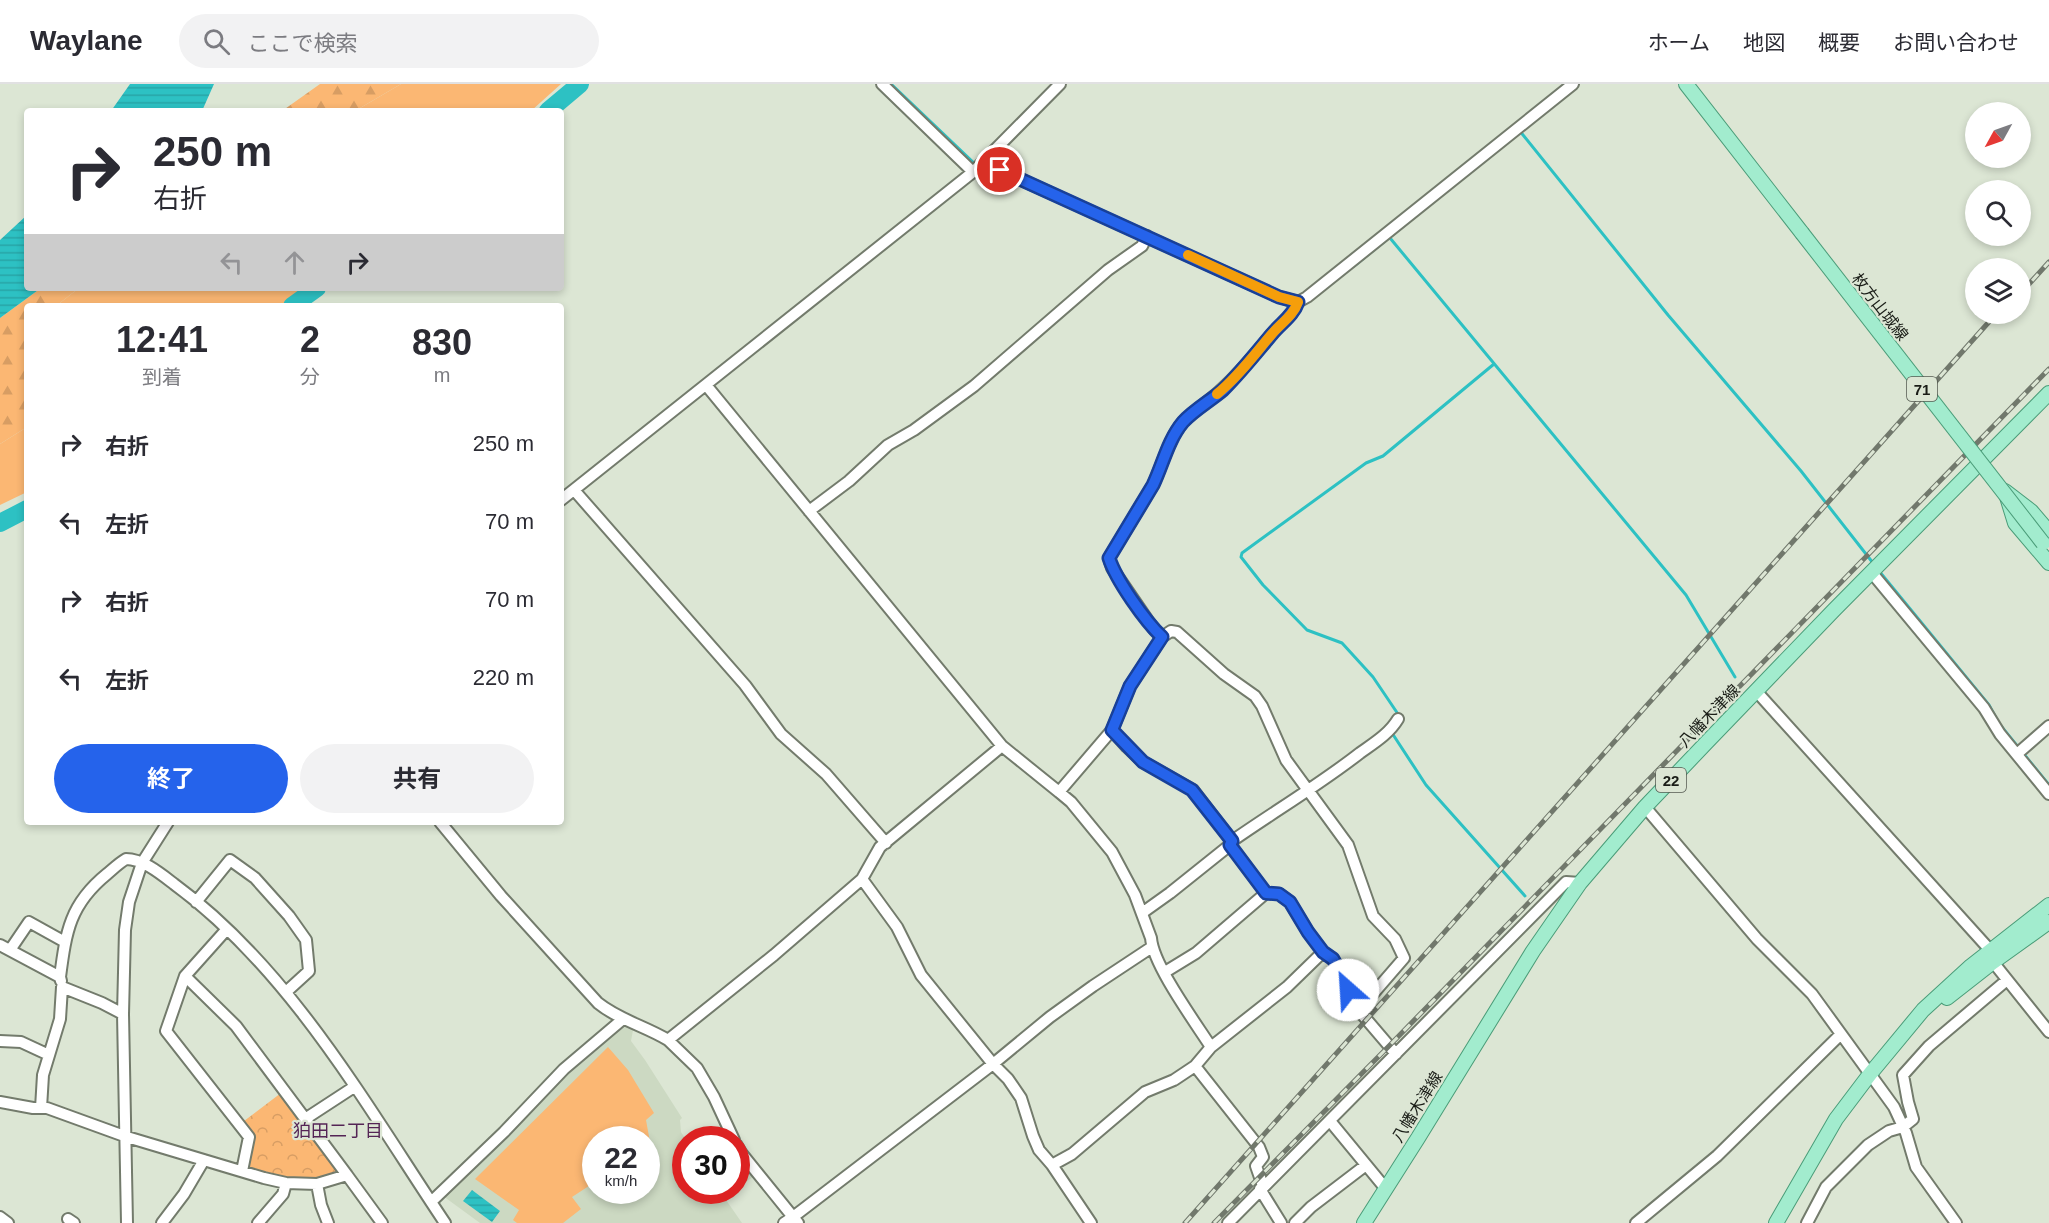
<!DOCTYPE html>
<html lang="ja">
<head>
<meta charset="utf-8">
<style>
	:root { --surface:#fff; --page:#f2f2f3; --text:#2b2b33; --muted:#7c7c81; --line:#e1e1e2; --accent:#2563eb }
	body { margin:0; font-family:Helvetica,"Noto Sans JP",sans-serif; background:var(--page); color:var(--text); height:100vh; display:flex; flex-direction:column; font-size:22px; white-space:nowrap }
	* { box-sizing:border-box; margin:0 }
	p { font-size:20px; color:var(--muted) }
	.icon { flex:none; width:33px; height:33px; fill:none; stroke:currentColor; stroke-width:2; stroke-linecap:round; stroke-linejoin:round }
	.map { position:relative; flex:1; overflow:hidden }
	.panel { position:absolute; left:24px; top:219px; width:540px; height:522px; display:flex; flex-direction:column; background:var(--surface); border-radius:6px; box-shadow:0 3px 9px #0003 }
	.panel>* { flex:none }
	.guide { position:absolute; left:24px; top:24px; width:540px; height:183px; border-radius:6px; box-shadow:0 3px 9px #0003; background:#fff; color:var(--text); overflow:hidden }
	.needle { width:39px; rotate:230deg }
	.fabs { position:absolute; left:1965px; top:18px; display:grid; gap:12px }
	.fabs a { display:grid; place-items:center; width:66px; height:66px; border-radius:50%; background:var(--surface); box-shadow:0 3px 9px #0003; font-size:30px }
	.speed { position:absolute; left:582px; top:1042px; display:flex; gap:12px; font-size:30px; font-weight:700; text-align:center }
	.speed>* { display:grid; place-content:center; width:78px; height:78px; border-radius:50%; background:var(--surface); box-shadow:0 3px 9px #0003; line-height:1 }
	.speed small { font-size:15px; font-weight:400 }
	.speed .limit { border:9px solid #d22; background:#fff; color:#111 }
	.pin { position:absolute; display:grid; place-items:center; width:51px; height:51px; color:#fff; margin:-26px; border:3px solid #fff; border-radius:50%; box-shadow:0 2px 6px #0007 }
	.me { position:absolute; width:66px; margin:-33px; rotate:334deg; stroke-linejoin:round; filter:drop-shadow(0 0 4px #0008) }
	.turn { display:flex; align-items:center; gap:21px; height:126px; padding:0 30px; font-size:27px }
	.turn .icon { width:78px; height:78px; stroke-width:2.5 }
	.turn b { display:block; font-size:42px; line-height:51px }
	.lanes { display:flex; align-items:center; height:57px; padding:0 30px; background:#0003; justify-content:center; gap:30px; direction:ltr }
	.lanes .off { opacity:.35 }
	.eta { display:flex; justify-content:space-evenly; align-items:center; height:102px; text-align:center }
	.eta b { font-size:36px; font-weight:700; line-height:42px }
	.primary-button { display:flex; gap:12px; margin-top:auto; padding:12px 30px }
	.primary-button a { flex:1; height:69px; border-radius:36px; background:var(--accent); color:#fff; font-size:24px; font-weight:700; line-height:69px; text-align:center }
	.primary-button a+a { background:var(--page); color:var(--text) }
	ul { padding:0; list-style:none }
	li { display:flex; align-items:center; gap:18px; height:78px; padding:0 30px }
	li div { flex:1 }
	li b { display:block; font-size:22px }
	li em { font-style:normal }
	header { display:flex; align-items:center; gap:36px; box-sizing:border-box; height:84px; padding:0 30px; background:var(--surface); border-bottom:2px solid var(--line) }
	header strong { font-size:28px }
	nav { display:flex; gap:33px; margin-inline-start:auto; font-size:21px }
	.search { width:420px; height:54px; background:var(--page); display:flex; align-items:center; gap:15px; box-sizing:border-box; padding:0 21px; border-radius:33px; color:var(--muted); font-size:22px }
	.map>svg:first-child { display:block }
	.built { fill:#ccd9c2; fill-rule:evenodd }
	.green { fill:#fbb773 }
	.forest { fill:url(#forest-firs) }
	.park { fill:url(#park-crowns) }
	.water { fill:url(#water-rules) }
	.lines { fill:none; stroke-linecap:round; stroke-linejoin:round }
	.stream { stroke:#2dc1c3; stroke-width:3 }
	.river { stroke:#2dc1c3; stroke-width:18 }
	.minor-casing { stroke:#737b6c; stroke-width:14 }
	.major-casing { stroke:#4a9c78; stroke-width:16 }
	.minor { stroke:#fff; stroke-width:10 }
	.major { stroke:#a2ecce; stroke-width:14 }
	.rail-casing { stroke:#71786c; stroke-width:5 }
	.rail { stroke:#dce6d4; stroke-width:3; stroke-dasharray:9; stroke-linecap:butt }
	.major-bridge-casing { stroke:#4a9c78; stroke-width:16; stroke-linecap:butt }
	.major-bridge { stroke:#a2ecce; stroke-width:14 }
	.route-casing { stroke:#184099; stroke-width:15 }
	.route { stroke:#2563eb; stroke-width:10 }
	.slow { stroke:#f59e0b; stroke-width:10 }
	.labels { text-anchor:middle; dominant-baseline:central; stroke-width:4.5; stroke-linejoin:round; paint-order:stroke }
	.shield { fill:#dce6d4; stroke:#545950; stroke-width:1.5 }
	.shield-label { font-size:15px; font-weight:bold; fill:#1a1d17 }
	.street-label { font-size:16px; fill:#1a1d17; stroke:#dce6d4 }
	.neighbourhood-label { font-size:18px; fill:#542455; stroke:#dce6d4 }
</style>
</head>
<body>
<header>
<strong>Waylane</strong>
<div class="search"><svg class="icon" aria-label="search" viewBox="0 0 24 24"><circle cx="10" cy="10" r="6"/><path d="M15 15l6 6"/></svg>ここで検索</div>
<nav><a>ホーム</a><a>地図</a><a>概要</a><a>お問い合わせ</a></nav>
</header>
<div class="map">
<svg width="2049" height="1139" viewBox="0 0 2049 1139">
	<defs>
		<pattern id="forest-firs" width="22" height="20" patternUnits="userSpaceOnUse" patternTransform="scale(1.5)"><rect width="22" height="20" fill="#fbb773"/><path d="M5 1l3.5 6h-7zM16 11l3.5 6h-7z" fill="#d79d63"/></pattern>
		<pattern id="park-crowns" width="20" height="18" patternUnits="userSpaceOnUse" patternTransform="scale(1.5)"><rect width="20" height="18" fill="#fbb773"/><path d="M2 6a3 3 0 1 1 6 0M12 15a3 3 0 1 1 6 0" fill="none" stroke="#d79d63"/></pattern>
		<pattern id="water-rules" width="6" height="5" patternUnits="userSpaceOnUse" patternTransform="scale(1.5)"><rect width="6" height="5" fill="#2dc1c3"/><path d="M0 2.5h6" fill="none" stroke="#27a5a7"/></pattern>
	</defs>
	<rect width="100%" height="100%" fill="#dce6d4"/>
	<path class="built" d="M621 939 633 946 631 957 645 976 682 1034 680 1036 681 1048 686 1056V1107H733L724 1113 742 1139H480L443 1112 567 988ZM596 1056H646V1107H596Z
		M736 1072 753 1093 737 1104H736Z"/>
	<path class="green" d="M401 0H561L531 27H355Z
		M79 204H309L286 222H56Z
		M27 343V408L0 421V360Z
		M608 963 628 986 654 1029 646 1036 650 1058 647 1063 646 1056H596L595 1098 572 1113 581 1125 563 1139H517L513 1136 519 1126 475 1095Z"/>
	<path class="forest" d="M320 0H401L355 27H282Z
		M41 204H79L56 222H27V343L0 360V234Z"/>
	<path class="park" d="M281 1009 337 1085 335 1091C305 1099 280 1093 250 1085L247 1079 255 1052 244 1037Z"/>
	<path class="water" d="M130 0H214L202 27H111Z
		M27 131V204H41L0 234V156Z
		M472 1106 500 1127 492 1138 463 1117Z"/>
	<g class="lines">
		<path class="stream" d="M891 0 975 80
			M1519 46 1668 231 1801 387 1873 479
			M981 83 1000 91
			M1019 101 1073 125
			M1390 154 1686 511 1735 593
			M1354 182 1407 139
			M1279 218 1292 223
			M1879 487 1989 621 1996 634
			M1400 633 1373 593 1342 559 1307 546 1263 501 1241 473 1242 469 1366 379 1383 372 1494 280
			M2001 642 2049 701
			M1392 649 1426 701 1525 812"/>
		<path class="river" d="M548 27 580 0
			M292 222 317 204
			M0 439 27 425"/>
		<defs>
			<path id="minor" d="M882 0 973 88
				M990 71 1000 86 1279 213 1298 218
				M706 301 1002 662
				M574 406 745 601 781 650 826 690 886 759
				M561 416 973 88 1060 0
				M809 427 849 397 888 361 914 346 974 302 1108 186 1142 162 1147 152
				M1872 489 1984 624 2000 650 2049 710
				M1162 553 1171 547 1177 548 1224 590 1255 612 1262 622 1286 676 1348 761 1373 832 1395 855 1404 874 1359 926
				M1757 608 1990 866
				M1112 646 1127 663 1143 678 1193 706 1232 757
				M2017 670 2049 642
				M1059 708 1071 718 1112 768 1135 811 1151 854C1153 881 1195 938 1211 963L1195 982 1259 1063 1263 1073 1256 1082 1263 1102
				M1645 723 1757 855 1812 910 1894 1023 1906 1049 1916 1083 1956 1139
				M440 738 501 812 598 919C619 936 645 942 668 956
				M862 795 897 843 921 891 993 980 1008 995 1021 1014 1033 1052 1039 1066 1052 1081 1072 1070 1145 1008 1174 996 1195 982
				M196 818 230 776 255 794 289 832 306 856 309 887 286 908
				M1142 829 1170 809 1230 761 1232 757C1275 727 1319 701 1360 669 1374 659 1389 650 1398 635
				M227 845 185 892 166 947 249 1053 242 1087
				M0 861 60 893 61 897
				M10 866 29 838 65 858
				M1323 868 1333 875 1344 895 1355 922 1396 970
				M1993 878 2049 948
				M1165 888 1196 869 1266 809
				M185 892 236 942 347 1091
				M60 893C66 847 70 820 107 790 113 785 119 779 126 775 143 775 161 790 174 800 290 885 366 1021 445 1139
				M0 957 21 958 49 971
				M1211 963 1287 903 1323 868 1308 848 1290 818 1279 810 1266 809 1230 761
				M0 1018 33 1024H47L127 1053 264 1094 286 1099 317 1100 321 1121 328 1139
				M41 1024 43 991 60 935 62 903 102 919 123 930
				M305 1035 354 1003
				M1330 1037 1386 1105
				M734 1056 714 1013 697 984 668 956 774 871 862 795 880 763 1002 662 1059 708 1112 646 1130 602 1162 553 1153 544 1112 484 1109 474 1153 401C1163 380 1168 356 1183 338 1194 326 1210 317 1222 305 1241 288 1256 269 1272 250 1281 239 1293 232 1298 218L1307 213 1573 0
				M736 1060 742 1070 793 1133 784 1139
				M1052 1081 1091 1139
				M317 1100 347 1091 382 1139
				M1260 1105 1281 1139
				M431 1118 504 1048 564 985 623 935
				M0 1133 8 1139
				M68 1135 74 1139
				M127 1139 123 930 125 846 129 818 142 779 168 738
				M162 1139 184 1110 204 1076
				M258 1139 283 1110 286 1099
				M798 1139 793 1133 993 980 1050 933 1093 902 1152 863
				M1228 1139 1566 798 1580 799
				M1295 1139 1311 1123 1366 1081
				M1636 1139 1717 1072 1841 950
				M1807 1139 1826 1103 1868 1061 1889 1047 1903 1043 1913 1035 1908 1018 1903 991 1929 962 2007 896"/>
			<path id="major" d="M1686 0 1802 149
				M2005 407 2031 427 2049 448
				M2007 413 2015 439 2049 479
				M1947 914 1993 878 2049 838
				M1364 1139 1418 1054 1533 867 1580 799 1645 723 1706 659 1834 526 2049 309
				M1776 1139 1836 1035 1870 990 1923 926 1971 882 2049 821"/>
		</defs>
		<use href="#minor" class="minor-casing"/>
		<use href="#major" class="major-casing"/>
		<use href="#minor" class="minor"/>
		<use href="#major" class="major"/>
		<defs>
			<path id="rail" d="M2020 210 2049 178
				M1185 1139 1996 230
				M1214 1139 1389 962 2049 285"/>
		</defs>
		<use href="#rail" class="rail-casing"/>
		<use href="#rail" class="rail"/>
		<defs>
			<path id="major-bridge" d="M1802 149 2043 459"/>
		</defs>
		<use href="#major-bridge" class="major-bridge-casing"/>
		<use href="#major-bridge" class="major-bridge"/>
	</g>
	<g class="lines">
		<defs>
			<path id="route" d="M1000 86 1279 213 1298 218C1293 232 1281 239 1272 250 1256 269 1241 288 1223 306 1210 317 1194 326 1183 338 1168 356 1163 380 1153 401L1109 474C1116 496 1145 537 1162 553L1130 602 1112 646 1143 678 1192 706 1232 757 1230 761 1266 809 1279 810 1290 818 1308 848 1323 868 1333 875 1344 895 1348 906"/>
		</defs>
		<use href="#route" class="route-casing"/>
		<use href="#route" class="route"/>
		<path class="slow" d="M1188 171 1279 213 1298 218C1293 232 1281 239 1271 251 1254 271 1238 293 1217 310"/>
	</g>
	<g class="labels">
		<g class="shield">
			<rect x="1907" y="293" width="30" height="24" rx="4.5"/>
			<rect x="1656" y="684" width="30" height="24" rx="4.5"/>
		</g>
		<g class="shield-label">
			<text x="1922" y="305">71</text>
			<text x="1671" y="696">22</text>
		</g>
		<g class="street-label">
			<text transform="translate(1880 223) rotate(52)">枚方山城線</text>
			<text transform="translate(1709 632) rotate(-46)">八幡木津線</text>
			<text transform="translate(1417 1023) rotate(-58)">八幡木津線</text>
		</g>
		<g class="neighbourhood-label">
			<text x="338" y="1047">狛田二丁目</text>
		</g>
	</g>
</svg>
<div class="fabs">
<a><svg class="needle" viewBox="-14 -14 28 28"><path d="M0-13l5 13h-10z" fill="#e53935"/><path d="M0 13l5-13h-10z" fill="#7c7c81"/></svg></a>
<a><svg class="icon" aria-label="search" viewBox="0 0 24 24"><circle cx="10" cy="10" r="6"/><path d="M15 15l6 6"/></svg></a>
<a><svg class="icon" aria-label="layers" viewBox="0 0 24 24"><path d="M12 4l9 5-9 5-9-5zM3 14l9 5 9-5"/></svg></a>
</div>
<div class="speed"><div>22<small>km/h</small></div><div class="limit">30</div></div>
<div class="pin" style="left:1000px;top:86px;background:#d93025"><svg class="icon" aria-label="arrive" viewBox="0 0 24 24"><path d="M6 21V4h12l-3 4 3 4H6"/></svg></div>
<svg class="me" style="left:1348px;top:906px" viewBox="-20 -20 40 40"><circle r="19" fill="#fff"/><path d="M0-13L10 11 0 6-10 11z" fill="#2563eb"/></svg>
<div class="guide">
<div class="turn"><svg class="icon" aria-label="right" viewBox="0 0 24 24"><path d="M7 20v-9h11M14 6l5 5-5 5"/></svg><div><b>250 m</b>右折</div></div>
<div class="lanes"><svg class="icon off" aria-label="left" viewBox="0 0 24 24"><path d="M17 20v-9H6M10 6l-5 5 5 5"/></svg><svg class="icon off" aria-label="ahead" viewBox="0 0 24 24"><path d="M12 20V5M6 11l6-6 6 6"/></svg><svg class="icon" aria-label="right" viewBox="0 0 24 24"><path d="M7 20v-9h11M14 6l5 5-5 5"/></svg></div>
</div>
<section class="panel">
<div class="eta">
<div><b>12:41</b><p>到着</p></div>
<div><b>2</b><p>分</p></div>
<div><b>830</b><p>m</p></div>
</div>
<ul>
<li><svg class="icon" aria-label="right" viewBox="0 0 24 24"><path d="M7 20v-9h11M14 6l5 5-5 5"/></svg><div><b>右折</b></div><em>250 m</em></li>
<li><svg class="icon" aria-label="left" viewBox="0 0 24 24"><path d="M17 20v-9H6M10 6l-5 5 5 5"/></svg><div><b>左折</b></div><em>70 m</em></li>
<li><svg class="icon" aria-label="right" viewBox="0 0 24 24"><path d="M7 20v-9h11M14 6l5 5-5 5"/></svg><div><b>右折</b></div><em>70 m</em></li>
<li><svg class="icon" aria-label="left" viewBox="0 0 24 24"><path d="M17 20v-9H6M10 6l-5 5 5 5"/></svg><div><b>左折</b></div><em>220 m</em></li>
</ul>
<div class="primary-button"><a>終了</a><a>共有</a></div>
</section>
</div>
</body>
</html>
